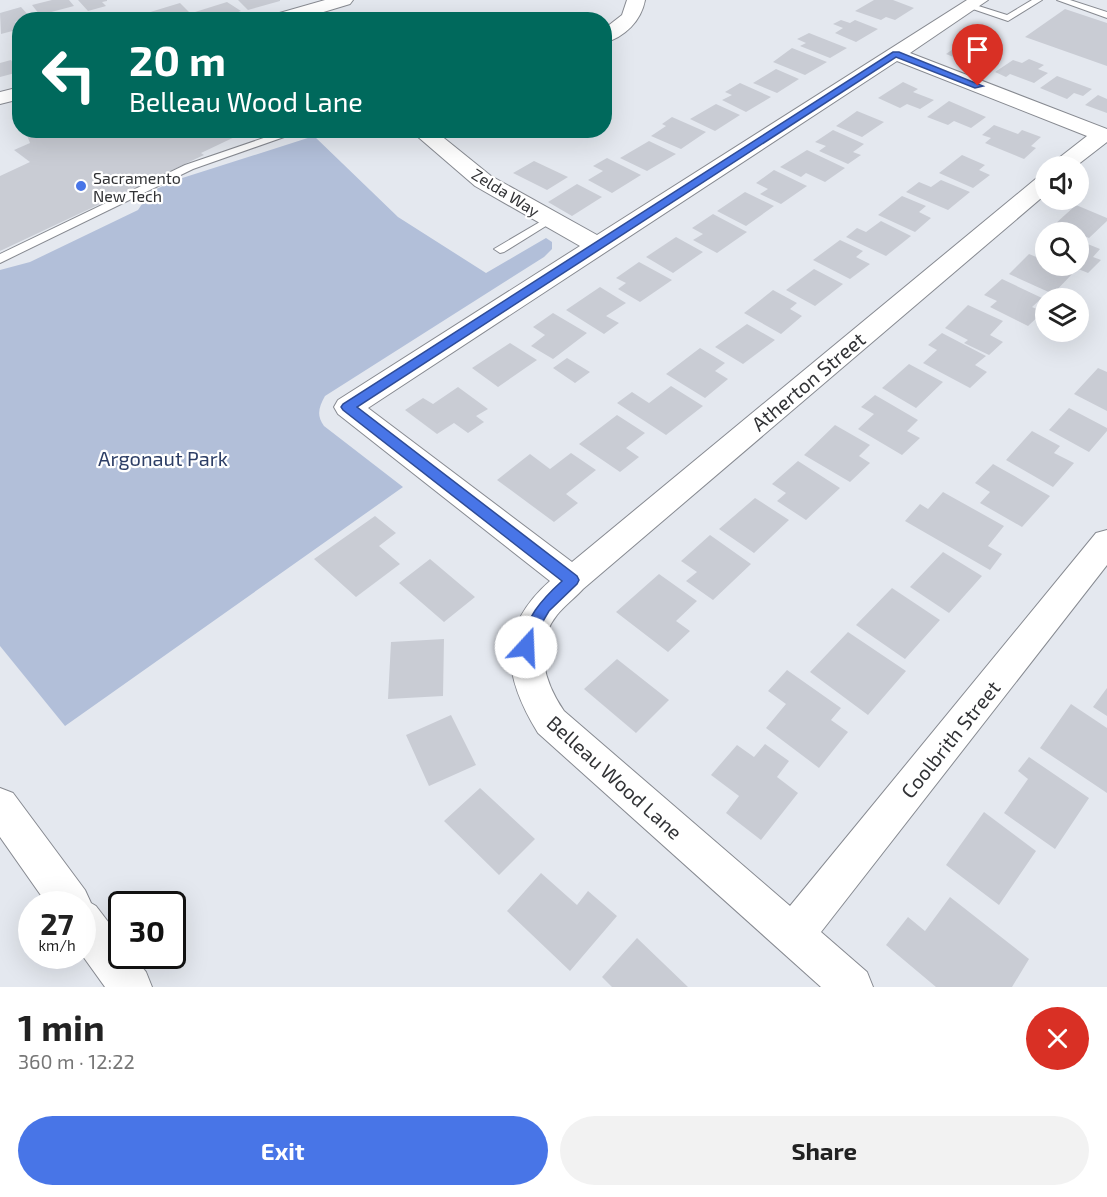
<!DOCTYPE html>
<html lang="en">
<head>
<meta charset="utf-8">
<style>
	:root { --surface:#fff; --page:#f2f2f2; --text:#222; --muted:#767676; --accent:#4875e7 }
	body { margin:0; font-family:"Exo 2",sans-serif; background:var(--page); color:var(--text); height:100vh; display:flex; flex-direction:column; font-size:22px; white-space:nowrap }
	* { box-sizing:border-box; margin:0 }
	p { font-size:20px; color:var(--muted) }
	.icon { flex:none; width:33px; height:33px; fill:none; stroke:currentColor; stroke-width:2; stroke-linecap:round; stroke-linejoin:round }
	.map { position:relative; height:987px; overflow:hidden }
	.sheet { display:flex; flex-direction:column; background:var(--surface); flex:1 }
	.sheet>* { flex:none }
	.top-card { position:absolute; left:12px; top:12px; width:600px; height:126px; border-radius:24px; box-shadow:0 6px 24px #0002; background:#00695c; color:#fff; overflow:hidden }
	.tools { position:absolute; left:1035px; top:156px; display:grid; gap:12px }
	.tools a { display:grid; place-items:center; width:54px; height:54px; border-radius:50%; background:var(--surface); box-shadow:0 6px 24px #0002; font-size:30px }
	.speed { position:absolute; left:18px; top:891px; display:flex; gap:12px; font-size:30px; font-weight:700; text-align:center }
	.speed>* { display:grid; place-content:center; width:78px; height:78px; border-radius:50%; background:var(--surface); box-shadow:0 6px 24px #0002; line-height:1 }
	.speed small { font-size:15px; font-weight:400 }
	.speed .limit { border:3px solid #111; border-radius:9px; background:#fff; color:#111 }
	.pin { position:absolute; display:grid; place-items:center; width:51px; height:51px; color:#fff; margin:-62px -26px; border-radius:50% 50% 50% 0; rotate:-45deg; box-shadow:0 0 6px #0007 }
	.pin .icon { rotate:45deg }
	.me { position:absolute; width:66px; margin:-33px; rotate:20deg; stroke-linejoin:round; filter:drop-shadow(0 0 4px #0008) }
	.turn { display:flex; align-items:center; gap:21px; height:126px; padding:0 18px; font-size:27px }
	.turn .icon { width:78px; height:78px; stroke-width:2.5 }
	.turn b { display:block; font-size:42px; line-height:51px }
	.round { display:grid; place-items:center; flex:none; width:63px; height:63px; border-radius:32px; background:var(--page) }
	.summary { display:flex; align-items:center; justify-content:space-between; height:102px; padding:0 18px }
	h1 { font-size:36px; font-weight:700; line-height:45px }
	.button { display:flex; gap:12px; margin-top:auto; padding:12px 18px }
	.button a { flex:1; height:69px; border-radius:36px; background:var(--accent); color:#fff; font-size:24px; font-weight:700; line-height:69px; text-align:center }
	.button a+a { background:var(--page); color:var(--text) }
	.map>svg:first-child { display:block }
	.green { fill:#b2bfd9 }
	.building { fill:#c9ccd4 }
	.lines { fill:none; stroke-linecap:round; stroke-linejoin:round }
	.lane-casing { stroke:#878a91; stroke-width:2 }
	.street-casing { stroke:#878a91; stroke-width:2 }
	.lane { fill:#fff; fill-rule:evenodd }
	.street { fill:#fff; fill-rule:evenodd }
	.route { fill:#4875e7; stroke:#2f4c96; stroke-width:1.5 }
	.poi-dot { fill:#4875e7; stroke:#fff; stroke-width:2 }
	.labels { text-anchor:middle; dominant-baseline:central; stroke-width:4.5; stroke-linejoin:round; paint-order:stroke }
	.far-poi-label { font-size:16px; fill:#323336; stroke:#fff; text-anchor:start }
	.far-street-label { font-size:16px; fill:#323336; stroke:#fff }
	.street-label { font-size:20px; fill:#323336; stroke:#fff }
	.park-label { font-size:20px; fill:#2d3e66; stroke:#fff }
</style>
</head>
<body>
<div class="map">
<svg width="1107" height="987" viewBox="0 0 1107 987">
	<rect width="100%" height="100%" fill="#e4e8ef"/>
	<path class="green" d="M314 136 398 217 486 273 546 238 552 242V249L544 257 325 396C319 407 316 415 324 426L403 487 65 726 0 646V270L30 262 138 210 150 192 176 180Z"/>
	<path class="building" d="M52 0H69L74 6 40 15 32 5Z
		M78 0H107V1L102 2 106 6 88 11Z
		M238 0H280V1L248 10Z
		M874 0H893L914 8 895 20 886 17 881 20 855 11Z
		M227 2 241 11 216 20H205L195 12Z
		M180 3 197 20H154L147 13Z
		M21 7 30 17 15 22 20 29 1 34 0 13Z
		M1065 9 1107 23V66L1025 37Z
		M841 20 850 23 855 20 878 29 856 42 835 33 843 28 833 24Z
		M809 33 847 48 830 58 800 46 806 43 797 39Z
		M963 42 999 55 986 65 966 57 961 60 946 54Z
		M792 48 827 62 805 75 773 62Z
		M1029 59 1044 65 1038 69 1048 73 1034 83 1010 74 1006 77 995 72 1013 60 1022 63Z
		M11 60 19 72 0 77V63Z
		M776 69 799 79 777 93 753 83Z
		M1057 76 1092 89 1083 96 1074 93 1067 99 1040 88Z
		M903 82 918 89 913 92 934 100 920 109 907 104 900 108 878 98Z
		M740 83 771 97 746 112 722 100 732 95 725 92Z
		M1098 95 1107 99V113L1085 105Z
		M949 101 986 117 971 128 954 121 948 125 927 117Z
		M716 104 740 115 715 131 690 119Z
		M857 111 884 122 862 137 836 126Z
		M672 117 706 132 681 149 651 136 666 126 662 124Z
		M994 125 1018 134 1022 130 1041 137 1031 146 1036 148 1024 159 985 143 991 138 982 135Z
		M25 130H236L241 134 201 153 204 155 0 251V176L30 162 14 150 30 143Z
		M833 130 864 144 853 152 861 155 848 164 819 151 826 146 815 142Z
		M649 141 676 154 647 171 620 158Z
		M807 150 845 168 825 182 806 173 801 177 780 167Z
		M962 155 985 165 979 170 990 175 973 188 939 173Z
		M607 158 641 175 612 193 588 180 603 171 593 166Z
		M534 161 568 177 547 190 513 173Z
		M774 170 807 186 781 204 760 194 768 189 756 183Z
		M941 180 970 192 948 210 906 192 919 182 931 187Z
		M577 184 602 197 572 216 548 202Z
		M745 192 774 206 746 226 717 211Z
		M902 196 926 206 919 212 931 218 915 232 878 215Z
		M1076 205 1107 218V221L1089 238 1055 224Z
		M713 214 747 232 717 253 693 240 703 234 692 228Z
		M881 221 911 236 886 256 846 237 857 228 866 232Z
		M676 237 703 252 673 273 646 257Z
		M840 240 863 251 856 257 870 264 850 279 813 260Z
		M1078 240 1100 249 1093 257 1101 260 1088 273 1071 266H1078Z
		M1029 254 1046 261V266H1056L1073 273 1053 294 1009 274Z
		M639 262 672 280 640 302 618 289 626 283 616 278Z
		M814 269 843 284 815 306 786 290Z
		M1002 279 1042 298 1032 307 1043 312 1028 326 990 307 997 301 984 295Z
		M600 287 626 303 606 316 619 323 604 334 566 310Z
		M773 290 797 303 790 309 802 316 781 334 744 313Z
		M968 305 1003 321 990 335 1003 342 989 355 964 343 968 340 945 328Z
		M553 313 587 333 553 359 531 346 545 335 533 327Z
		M747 324 775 340 743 364 715 347Z
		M942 333 986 356 975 365 987 372 970 388 923 363 937 350 928 345Z
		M510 343 537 360 498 387 472 368Z
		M700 348 725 363 715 371 728 379 705 398 666 374Z
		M567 358 590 372 575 383 553 368Z
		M909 364 943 382 916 408 882 388Z
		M1098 368 1107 372V411L1074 394Z
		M671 386 703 406 666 435 617 403 632 392 649 403Z
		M458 387 488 409 476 416 484 422 468 433 454 423 437 434 405 410 423 398 433 404Z
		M875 395 918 420 907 431 920 438 902 455 858 429 874 414 861 407Z
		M1069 408 1107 428V431L1089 452 1049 430Z
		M617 415 645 433 626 448 639 457 620 472 579 444Z
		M835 425 870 445 859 456 870 463 850 482 804 455Z
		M1032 431 1060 446 1054 453 1074 463 1053 487 1006 460Z
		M571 453 596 470 566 494 578 503 554 522 497 480 530 454 550 469Z
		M798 461 840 488 806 520 777 501 786 493 772 484Z
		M993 464 1050 496 1022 527 980 503 990 492 975 483Z
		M943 492 1004 526 988 546 1002 554 990 570 905 521 920 504 928 509Z
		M755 498 789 520 754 553 719 529Z
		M375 516 396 533 379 546 400 564 356 597 314 559Z
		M710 535 751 564 713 600 686 581 697 572 681 561Z
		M943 552 982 576 949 613 910 587Z
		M430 559 475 597 444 622 399 583Z
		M659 574 697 601 676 621 690 631 668 652 616 612Z
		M892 588 940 620 905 659 856 625Z
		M848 632 906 671 868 715 810 672Z
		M444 639 443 696 388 699 391 642Z
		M617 659 669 700 636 733 584 689Z
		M787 670 841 708 831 720 848 732 819 768 766 728 786 704 768 691Z
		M1107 688V716L1093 707Z
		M1071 704 1107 728V793L1040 748Z
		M451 715 476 765 429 786 406 735Z
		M765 744 789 761 777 777 798 793 761 840 726 813 739 796 711 775 737 745 754 757Z
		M1029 757 1089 798 1055 849 1004 813 1028 779 1018 771Z
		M480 788 535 839 499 875 444 821Z
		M984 812 1036 851 999 905 946 865Z
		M541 873 577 905 588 891 617 916 570 971 507 911Z
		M950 897 1029 959 1012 987H936L886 945 908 917 925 931Z
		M637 938 688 987H612L602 977Z"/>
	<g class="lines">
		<defs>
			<path id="lane" d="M1032 0H1042L1008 21 964 6 969 3 1007 15Z
				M1057 0H1070L1107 12V18Z
				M287 130H304L193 169 0 263V254L185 165Z
				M550 216 556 219 554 221 504 252 500 253 494 249Z"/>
			<path id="street" d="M325 0H353L350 4 297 20H267L269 16Z
				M627 0H645C641 21 625 37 604 43V29L622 15Z
				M967 0H988L910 53 1107 129V142L1076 166H1052L1055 161 1087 136 897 61 368 408 572 562 1038 177 1046 175V194L583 589C575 598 564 606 557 615 533 645 544 682 564 711L790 906 1096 533 1107 530V565L821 932 867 972 873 987H821L538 733C503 676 496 629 550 581L338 414 334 407 338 400 580 246 475 186 410 130H434L491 176 597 235Z
				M20 87V99L0 104V92Z
				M0 788 13 793 85 890 91 903 96 906 122 940V956H133L146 972 152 987H105L82 955V904H47L0 837Z"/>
		</defs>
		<use href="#lane" class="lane-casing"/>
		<use href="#street" class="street-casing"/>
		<use href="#lane" class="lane"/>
		<use href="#street" class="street"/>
	</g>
	<path class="route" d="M893 52H899L983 86 975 88 896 57 357 407 577 576 579 580 577 584 549 611 539 628 532 651 526 653 521 651 519 647C528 616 539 602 562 581L343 410 341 407 343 404Z"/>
	<circle class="poi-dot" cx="81" cy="186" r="6"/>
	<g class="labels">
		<g class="far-poi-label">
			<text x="93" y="177">Sacramento<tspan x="93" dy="18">New Tech</tspan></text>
		</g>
		<g class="far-street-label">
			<text transform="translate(506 192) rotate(32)">Zelda Way</text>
		</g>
		<g class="street-label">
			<text transform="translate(808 381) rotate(-40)">Atherton Street</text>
			<text transform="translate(950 739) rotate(-51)">Coolbrith Street</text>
			<text transform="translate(615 777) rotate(42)">Belleau Wood Lane</text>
		</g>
		<g class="park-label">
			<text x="163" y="458">Argonaut Park</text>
		</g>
	</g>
</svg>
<div class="tools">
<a><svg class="icon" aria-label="sound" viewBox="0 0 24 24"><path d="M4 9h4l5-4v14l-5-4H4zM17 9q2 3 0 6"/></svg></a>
<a><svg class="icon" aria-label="search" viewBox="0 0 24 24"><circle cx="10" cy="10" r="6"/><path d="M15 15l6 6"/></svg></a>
<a><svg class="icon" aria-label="layers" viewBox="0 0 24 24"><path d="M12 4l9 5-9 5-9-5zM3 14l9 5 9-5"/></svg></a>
</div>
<div class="speed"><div>27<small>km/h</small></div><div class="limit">30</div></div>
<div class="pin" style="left:978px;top:86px;background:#d93025"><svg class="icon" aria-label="arrive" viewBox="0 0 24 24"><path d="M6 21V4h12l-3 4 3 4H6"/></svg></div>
<svg class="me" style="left:526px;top:647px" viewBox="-20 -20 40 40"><circle r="19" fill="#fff"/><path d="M0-13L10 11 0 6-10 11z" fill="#4875e7"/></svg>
<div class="top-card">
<div class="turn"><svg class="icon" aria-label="left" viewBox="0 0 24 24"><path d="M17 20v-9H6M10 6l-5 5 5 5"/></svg><div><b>20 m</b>Belleau Wood Lane</div></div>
</div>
</div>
<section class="sheet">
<div class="summary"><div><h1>1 min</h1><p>360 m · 12:22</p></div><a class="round" style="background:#d93025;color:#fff"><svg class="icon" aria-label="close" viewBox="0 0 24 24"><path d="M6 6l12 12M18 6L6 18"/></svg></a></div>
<div class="button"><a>Exit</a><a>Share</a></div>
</section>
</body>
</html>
